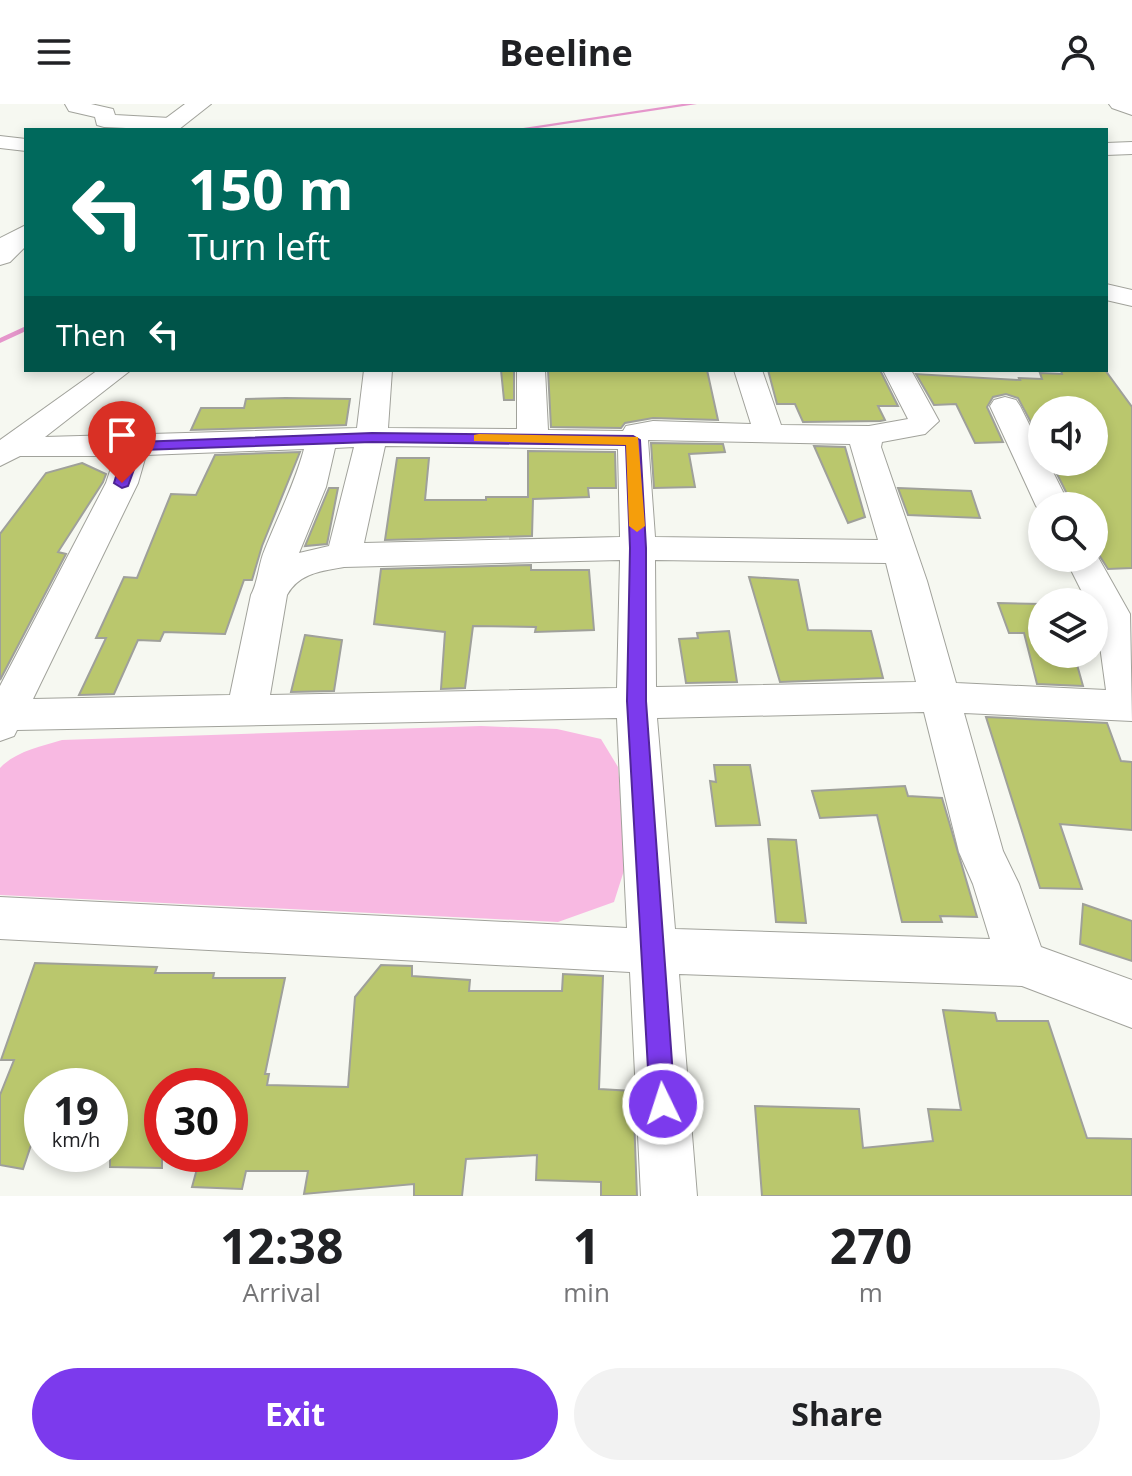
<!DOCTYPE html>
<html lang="en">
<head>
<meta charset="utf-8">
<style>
	:root { --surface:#fff; --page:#f2f2f2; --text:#202124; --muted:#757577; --accent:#7c3aed }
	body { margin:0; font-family:"Open Sans",sans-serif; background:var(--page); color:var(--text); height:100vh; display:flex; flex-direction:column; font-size:30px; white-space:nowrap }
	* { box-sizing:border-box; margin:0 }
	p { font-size:26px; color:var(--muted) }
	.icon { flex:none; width:44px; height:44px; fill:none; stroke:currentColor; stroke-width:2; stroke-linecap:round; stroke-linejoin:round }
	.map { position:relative; height:1092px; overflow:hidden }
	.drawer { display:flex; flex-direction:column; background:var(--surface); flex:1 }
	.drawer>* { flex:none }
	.hud { position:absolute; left:24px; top:24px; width:1084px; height:244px; border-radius:0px; box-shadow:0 4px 12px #0003; background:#00695c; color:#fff; overflow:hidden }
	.tools { position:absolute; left:1028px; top:292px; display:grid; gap:16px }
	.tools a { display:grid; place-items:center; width:80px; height:80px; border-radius:50%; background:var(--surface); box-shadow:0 4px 12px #0003; font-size:40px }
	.speed { position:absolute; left:24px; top:964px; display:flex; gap:16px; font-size:40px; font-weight:700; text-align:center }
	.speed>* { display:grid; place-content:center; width:104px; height:104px; border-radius:50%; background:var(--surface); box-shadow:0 4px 12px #0003; line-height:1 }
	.speed small { font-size:20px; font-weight:400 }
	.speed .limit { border:12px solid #d22; background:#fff; color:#111 }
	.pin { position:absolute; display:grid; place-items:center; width:68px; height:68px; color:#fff; margin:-82px -34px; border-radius:50% 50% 50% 0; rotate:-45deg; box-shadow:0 0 8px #0007 }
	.pin .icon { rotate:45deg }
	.me { position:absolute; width:88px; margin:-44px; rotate:356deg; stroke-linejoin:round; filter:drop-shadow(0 0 6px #0008) }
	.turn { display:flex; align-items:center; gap:28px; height:168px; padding:0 32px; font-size:36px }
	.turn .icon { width:104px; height:104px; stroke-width:2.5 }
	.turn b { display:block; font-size:56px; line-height:68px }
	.then { display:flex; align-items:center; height:76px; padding:0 32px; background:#0003; gap:16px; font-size:30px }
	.eta { display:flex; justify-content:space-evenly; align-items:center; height:136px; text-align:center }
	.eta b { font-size:48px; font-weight:700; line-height:56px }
	.button { display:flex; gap:16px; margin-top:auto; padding:16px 32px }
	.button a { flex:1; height:92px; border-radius:48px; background:var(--accent); color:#fff; font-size:32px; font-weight:700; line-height:92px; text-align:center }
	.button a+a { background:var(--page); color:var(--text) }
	header { display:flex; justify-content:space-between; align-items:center; height:104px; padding:0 32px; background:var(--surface); font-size:36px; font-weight:700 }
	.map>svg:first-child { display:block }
	.green { fill:#f8b9e2 }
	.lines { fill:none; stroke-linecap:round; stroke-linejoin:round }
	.stream { fill:#e596cb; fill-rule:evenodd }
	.building { fill:#bac76d; stroke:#9fa09a; stroke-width:2 }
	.street-casing { stroke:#a1a29b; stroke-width:2 }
	.secondary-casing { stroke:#a1a29b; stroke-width:2 }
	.street { fill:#fff; fill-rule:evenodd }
	.secondary { fill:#fff; fill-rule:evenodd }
	.route { fill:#7c3aed; stroke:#51269a; stroke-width:2 }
	.slow { fill:#f59e0b }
</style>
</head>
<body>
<header><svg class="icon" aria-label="menu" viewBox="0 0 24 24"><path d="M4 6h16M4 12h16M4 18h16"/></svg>Beeline<svg class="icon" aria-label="person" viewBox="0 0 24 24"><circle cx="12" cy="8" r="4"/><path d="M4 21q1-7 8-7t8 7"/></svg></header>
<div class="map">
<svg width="1132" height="1092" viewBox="0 0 1132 1092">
	<rect width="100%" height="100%" fill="#f6f8f1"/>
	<path class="green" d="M481 622 557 625 601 635 618 663 627 757 614 798 558 818 0 791V664C16 647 40 643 62 636Z"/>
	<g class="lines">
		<path class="stream" d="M682 0H697L525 26H510Z
			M26 222V227L0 239V234Z"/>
	</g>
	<path class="building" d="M501 266H514V296H504Z
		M548 266H707L718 316 653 314 625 319 621 324 551 323Z
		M768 266H880L898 302H878L885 316 880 317 803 318 795 300H777Z
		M1061 266H1105L1132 303V464L1108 465 1094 443V402H1073L1051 358H1094V306H1042V339L1018 294 1006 290 993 293 987 303 1003 338 975 339 956 300 934 301 916 270 1020 276 1019 274 1042 275 1040 269 1062 270Z
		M286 294 350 295 346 321 191 326 201 304H244L246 295Z
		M651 339 723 340 725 348 689 350 695 383 654 384Z
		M814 342 845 343 865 413 848 419Z
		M528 347 615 348 616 384H588L589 393 533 395 532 432 385 436 397 354H429L425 396H486V393H528Z
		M300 348 262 442 252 476H244L225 530 164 528 160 537 138 536 114 590 79 591 106 534H96L124 473 137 474 171 390 196 391 215 351Z
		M82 359 106 370 103 378 58 448 66 450 0 576V430L46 369Z
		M329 384H338L327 440 305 442Z
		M898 384 971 387 980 414 908 411Z
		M531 461V466H589L594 526 535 528 536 523 473 522 465 584 441 585 445 528 374 520 381 465Z
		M749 473 798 476 808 526 871 527 883 574 780 578Z
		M998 499 1042 500V550H1074L1083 582 1037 580 1024 529H1009Z
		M729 527 737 578 686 579 679 535 698 534 697 529Z
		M305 531 342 536 334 587 291 588Z
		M986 613 1107 619 1121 657 1132 658V726L1060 720 1082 785 1040 784Z
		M714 661H750L760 721 716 722 710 677 716 678Z
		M905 682 908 692 942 694 977 813 940 812 942 818H902L877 711 820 714 812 687Z
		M768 735 796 736 806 819 776 818Z
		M1083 800 1132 817V857L1080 840Z
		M35 859 157 863 155 869H214L213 874H285L265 970H269L267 981 348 983 355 893 381 861 412 862V872L470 876 469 887H562L563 870 603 872 599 985 633 987 637 1092H601V1078L536 1076 537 1051 466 1055 462 1092H414V1080L304 1090 308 1067H246L242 1085 192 1083 201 1050H230V982H162V1064L110 1063V982H42V1008L23 1065 0 1061V991L14 956H1Z
		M943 906 995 909 997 917H1048L1087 1034 1132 1035V1092H762L755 1002 859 1005 863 1044 933 1037 928 1005 961 1006Z"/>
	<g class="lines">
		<defs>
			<path id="street" d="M65 0H91L113 5 115 11 170 14 180 20 170 26 104 23 97 21 95 13 69 7Z
				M1109 0H1132V11L1112 4Z
				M0 32 26 35V47L0 44Z
				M1132 38V50L1106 51V39Z
				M1106 180 1132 186V202L1106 196Z
				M98 266H131L45 333 357 324 364 266H392L388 324 517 325V266H545L548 326 623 327 626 322 653 317 751 320 734 266H762L781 321 869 322 908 315 883 266H911L939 317 925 330 882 338 881 343 927 477 956 579 1106 586 1094 498H1087L1065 454H1094V446L1130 510 1132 617 964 609 1003 747 1019 780 1041 843 1132 876V924L1022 882 679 870 697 1092H641L630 868 0 835V793L627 824 617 614 17 626 14 632 0 637V582L106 379 115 352H20L0 362V336ZM648 336 850 340 878 436 655 433ZM385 342 618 345 620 433 364 439ZM354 343 329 442 299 449 326 383 335 344ZM304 345C294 382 277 414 263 450 258 465 258 477 251 491L230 591 33 595 138 379 146 351ZM620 456 617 584 270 591 287 491C299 469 322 467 344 463ZM655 456 886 459 916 578 656 583ZM924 608 959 748 973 780 990 835 675 825 657 614Z
				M1005 293 1016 296 1020 302 1042 346V358H1048L1070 402H1042V410L1036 402 990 302 994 296Z"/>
			<path id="secondary" d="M185 0H211L178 26H150Z
				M26 121V142L10 158 0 161V134Z"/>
		</defs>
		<use href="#street" class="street-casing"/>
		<use href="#secondary" class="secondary-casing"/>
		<use href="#street" class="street"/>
		<use href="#secondary" class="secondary"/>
	</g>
	<path class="route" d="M372 329 633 332 640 336 646 444V597L675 1000 672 1009 663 1013 654 1009 650 1000 627 597 630 444 626 341 372 338 141 346 128 382 122 384 114 379C119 364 121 344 137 338Z"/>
	<path class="slow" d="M479 330 638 333 645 422 637 428 629 422 626 341 474 337V331Z"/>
</svg>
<div class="tools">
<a><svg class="icon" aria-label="sound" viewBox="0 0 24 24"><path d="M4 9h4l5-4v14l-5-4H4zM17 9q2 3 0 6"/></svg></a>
<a><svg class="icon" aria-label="search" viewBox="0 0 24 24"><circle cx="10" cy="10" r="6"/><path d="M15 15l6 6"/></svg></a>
<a><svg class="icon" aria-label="layers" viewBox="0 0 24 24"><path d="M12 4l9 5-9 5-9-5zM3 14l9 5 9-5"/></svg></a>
</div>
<div class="speed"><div>19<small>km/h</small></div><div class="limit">30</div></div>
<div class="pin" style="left:122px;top:379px;background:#d93025"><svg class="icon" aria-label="arrive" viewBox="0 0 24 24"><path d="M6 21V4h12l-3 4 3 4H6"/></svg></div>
<svg class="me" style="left:663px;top:1000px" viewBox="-20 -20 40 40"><circle r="17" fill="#7c3aed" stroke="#fff" stroke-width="3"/><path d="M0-11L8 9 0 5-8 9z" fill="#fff"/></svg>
<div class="hud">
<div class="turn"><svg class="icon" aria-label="left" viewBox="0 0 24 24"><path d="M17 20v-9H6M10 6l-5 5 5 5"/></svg><div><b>150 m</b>Turn left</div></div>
<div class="then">Then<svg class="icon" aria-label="left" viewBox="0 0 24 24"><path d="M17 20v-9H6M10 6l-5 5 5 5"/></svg></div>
</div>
</div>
<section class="drawer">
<div class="eta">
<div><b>12:38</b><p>Arrival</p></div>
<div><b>1</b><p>min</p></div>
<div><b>270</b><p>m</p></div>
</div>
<div class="button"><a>Exit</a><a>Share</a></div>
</section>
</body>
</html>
